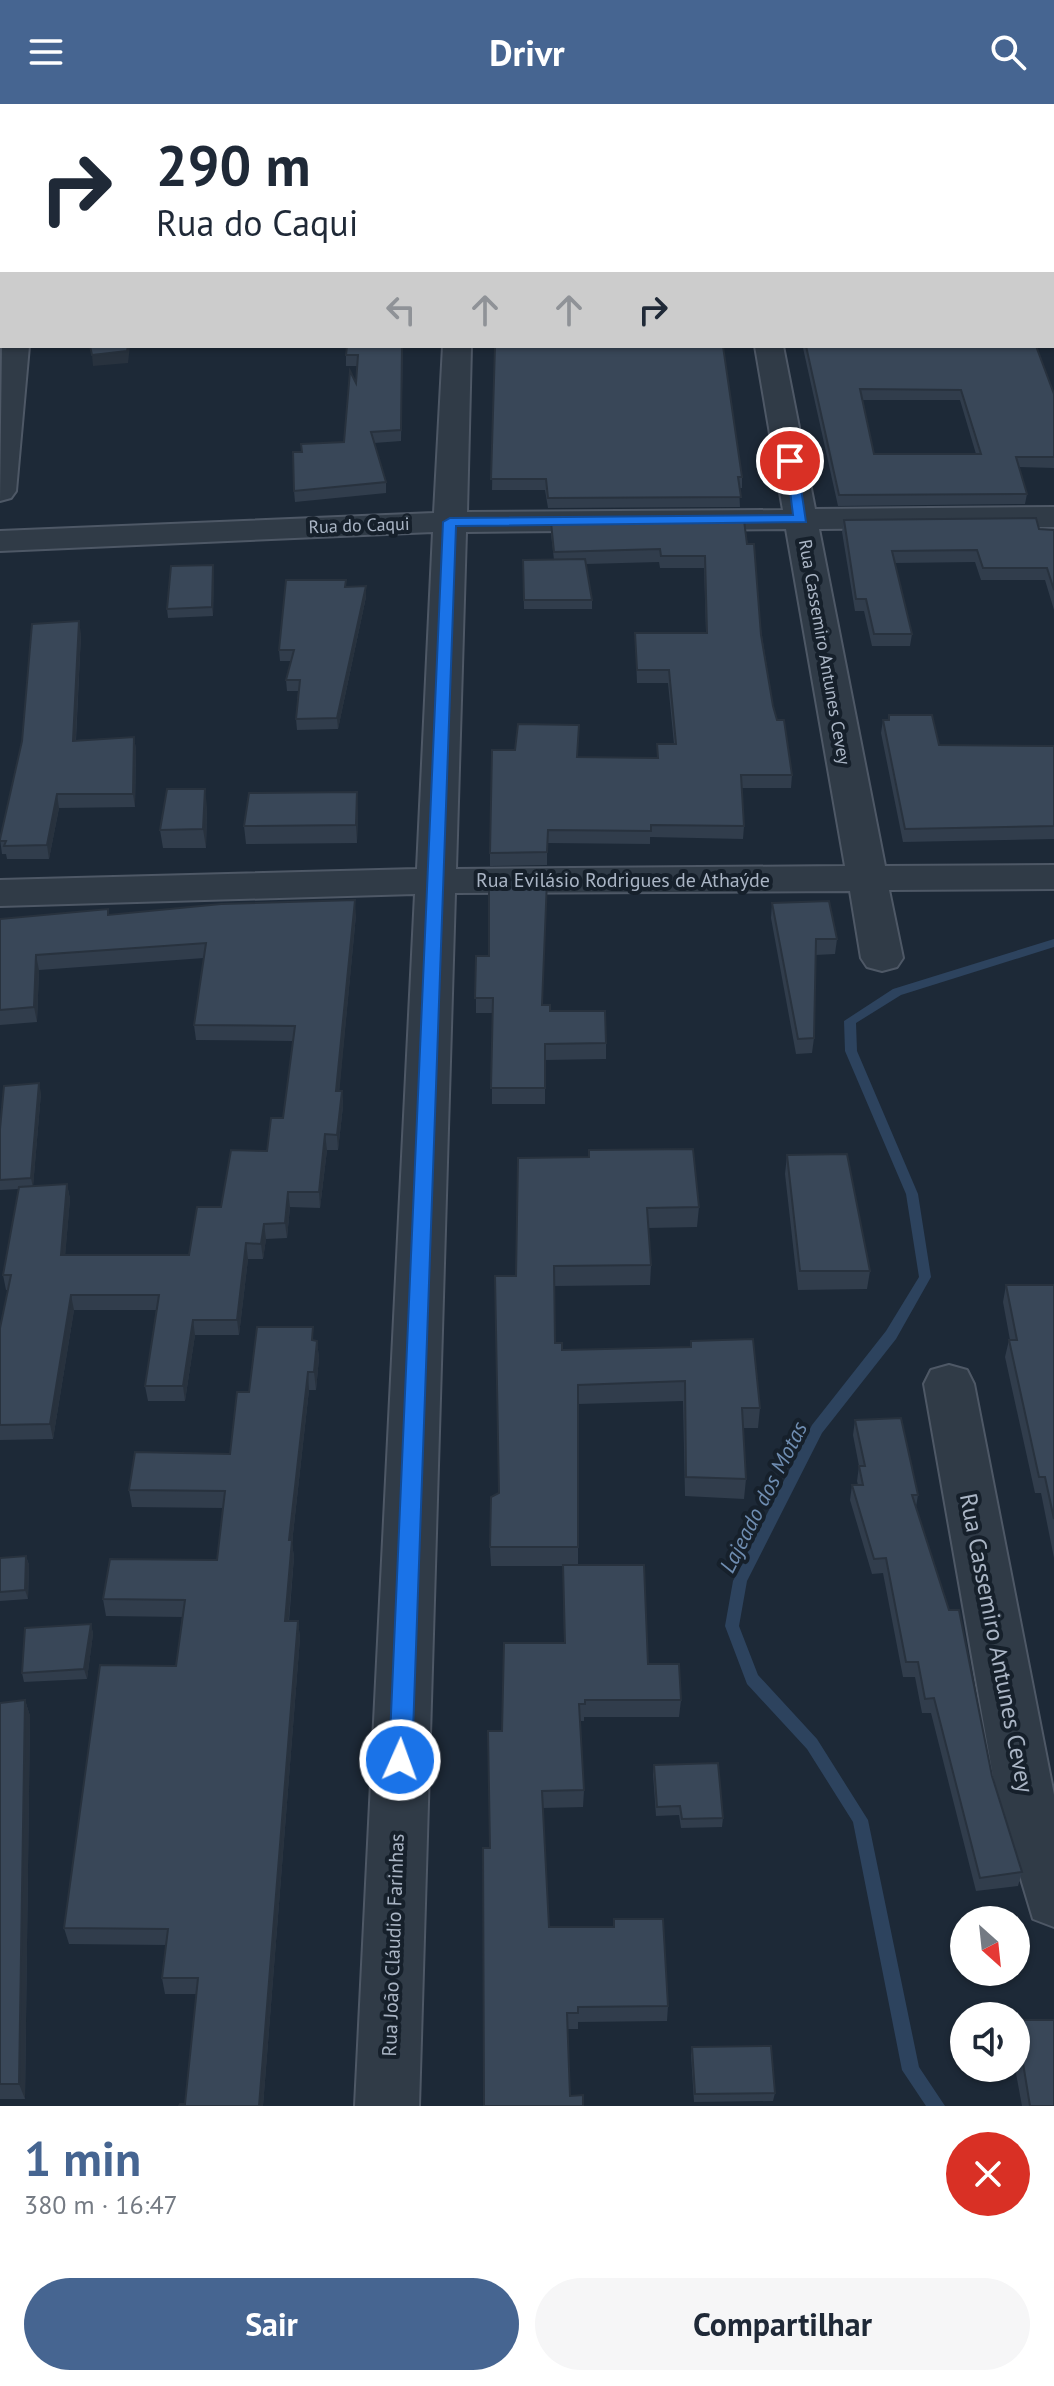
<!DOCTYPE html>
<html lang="pt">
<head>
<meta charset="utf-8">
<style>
	:root { --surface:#fff; --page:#f6f6f7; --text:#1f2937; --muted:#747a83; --accent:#466591 }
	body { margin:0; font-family:"PT Sans",sans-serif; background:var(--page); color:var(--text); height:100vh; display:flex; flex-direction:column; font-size:30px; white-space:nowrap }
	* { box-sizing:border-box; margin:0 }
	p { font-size:26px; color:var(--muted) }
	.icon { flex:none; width:44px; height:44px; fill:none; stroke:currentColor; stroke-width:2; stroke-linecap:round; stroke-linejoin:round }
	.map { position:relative; height:2002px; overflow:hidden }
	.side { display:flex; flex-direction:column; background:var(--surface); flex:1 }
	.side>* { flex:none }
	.hud { position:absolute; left:0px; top:0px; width:1054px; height:244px; box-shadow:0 2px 6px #0004; background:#fff; color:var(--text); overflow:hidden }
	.needle { width:52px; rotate:153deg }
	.buttons { position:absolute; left:950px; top:1802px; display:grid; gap:16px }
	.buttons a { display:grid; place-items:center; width:80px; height:80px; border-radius:50%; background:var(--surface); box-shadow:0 2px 6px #0004; font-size:40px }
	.pin { position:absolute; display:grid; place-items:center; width:68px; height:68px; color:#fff; margin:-34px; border:4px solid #fff; border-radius:50%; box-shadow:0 2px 8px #0007 }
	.me { position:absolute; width:88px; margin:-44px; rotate:2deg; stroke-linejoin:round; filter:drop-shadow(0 0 6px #0008) }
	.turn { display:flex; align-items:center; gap:28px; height:168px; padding:0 24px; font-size:36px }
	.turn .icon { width:104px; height:104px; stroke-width:2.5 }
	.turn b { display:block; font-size:56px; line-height:68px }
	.lanes { display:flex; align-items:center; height:76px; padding:0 24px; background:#0003; justify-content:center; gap:40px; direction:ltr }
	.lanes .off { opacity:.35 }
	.round { display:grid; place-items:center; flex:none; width:84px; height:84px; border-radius:42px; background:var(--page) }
	.headline { display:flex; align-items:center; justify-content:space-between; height:136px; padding:0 24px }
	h1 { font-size:48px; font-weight:600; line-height:60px; color:var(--accent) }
	.primary-button { display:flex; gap:16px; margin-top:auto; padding:16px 24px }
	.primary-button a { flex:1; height:92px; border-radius:48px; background:var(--accent); color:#fff; font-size:32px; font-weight:600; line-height:92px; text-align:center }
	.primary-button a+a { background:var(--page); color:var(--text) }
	header { display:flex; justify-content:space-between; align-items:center; height:104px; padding:0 24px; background:var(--accent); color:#fff; font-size:36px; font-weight:600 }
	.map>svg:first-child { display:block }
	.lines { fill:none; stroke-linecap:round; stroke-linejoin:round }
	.stream { fill:#2d435e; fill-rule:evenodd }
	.minor-casing { stroke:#4e5866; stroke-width:4 }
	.minor { fill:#303b47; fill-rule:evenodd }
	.wall { fill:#313d4c; fill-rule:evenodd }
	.shaded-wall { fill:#28323e }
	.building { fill:#394758; stroke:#28323e; stroke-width:2; fill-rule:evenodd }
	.route { fill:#1a73e8; stroke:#114b97; stroke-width:2 }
	.labels { text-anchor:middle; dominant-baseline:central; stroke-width:8; stroke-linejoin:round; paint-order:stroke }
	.far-street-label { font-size:18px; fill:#aab5c5; stroke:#16202b }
	.street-label { font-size:20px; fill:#aab5c5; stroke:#16202b }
	.water-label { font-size:22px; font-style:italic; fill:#6f8db1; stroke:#16202b }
	.near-street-label { font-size:24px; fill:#aab5c5; stroke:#16202b }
</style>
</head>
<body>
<header><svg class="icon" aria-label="menu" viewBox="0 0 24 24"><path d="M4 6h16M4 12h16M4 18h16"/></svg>Drivr<svg class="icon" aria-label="search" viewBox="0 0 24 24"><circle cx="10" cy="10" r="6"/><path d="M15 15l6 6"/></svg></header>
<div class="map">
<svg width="1054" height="2002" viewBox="0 0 1054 2002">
	<rect width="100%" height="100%" fill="#1d2937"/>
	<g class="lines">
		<path class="stream" d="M1054 835V843L901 891 856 919 857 947 918 1090 931 1173 896 1235 822 1329 747 1477 739 1522 758 1571 817 1635 868 1716 919 1963 945 2002H926L902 1966 853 1718 807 1645 747 1580 725 1522 733 1477 812 1321 886 1227 919 1173 906 1090 845 947 844 917 893 885Z"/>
		<defs>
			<path id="minor" d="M29 0H53V2H29Z
				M454 0H478V2H454Z
				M712 0H736L737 2H713Z
				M964 0H988V2H964Z
				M1052 136H1054V152H1052Z
				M1052 191H1054V212H1052Z
				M2 240 29 242 16 387 11 394 0 397Z
				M443 242H471L467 408 783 406 755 242H783L815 405 1054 403V423L819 425 885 762 1054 761V785L889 786 903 854 897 863 882 867 867 863 861 854 850 787 455 789 419 2002H355L415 790 0 802V776L417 765 433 428 0 447V427L434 409ZM786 425 845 762 456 765 466 428Z
				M949 1261 967 1266 974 1280 1054 1691V1823L1033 1815 997 1695 924 1280 931 1266Z"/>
		</defs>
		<use href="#minor" class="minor-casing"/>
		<use href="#minor" class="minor"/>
	</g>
	<path class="wall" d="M1001 0H1054V124L1052 119V2H1002Z
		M403 242 401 337 374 339 386 378V389L295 398 294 387 302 348 344 338 356 279 357 262H346V251Z
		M495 242 742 373V384H739L740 403 548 404 545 386H492Z
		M800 242H1036L1054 290V364L1019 363 1027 390 1025 400 838 402 803 244H800ZM862 296H960L976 350H874Z
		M744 416 773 602 792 671 791 684H742L744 722 743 735 650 733V740L547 739V761L490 762V749L578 653 657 654V640H674L668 579H637L635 529H706L704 464H660L659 458 586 460 592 496V505H524L523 456H554L551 430V418Z
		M844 416 1054 426V506L1045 476H981L975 458 895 459 912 530 910 542H872L864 507H855L842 428Z
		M213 461 214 469 213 512 168 514 167 505Z
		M346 483 366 493 338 625 297 626 296 615 298 587H287L286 576 291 557H280L279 546Z
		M81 530 76 636 134 633 136 646 135 703 59 704 49 755H7L6 750H2L0 735Z
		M889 611 939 641 1054 642V735L903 738 881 629 883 616H888Z
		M207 703 206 744H163L160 726Z
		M358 706 357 739 246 740 244 722Z
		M772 799 837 835 835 850 815 851 814 934 812 949 796 950 771 814Z
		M109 811H356L339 987H342L343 1002 338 1046H327L320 1104 290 1103 287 1134 266 1135 263 1155H248L239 1231H195L185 1297H148L145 1282 156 1206H74L53 1335 0 1336V1224L8 1186H6L3 1171 19 1085 0 1086V1025L41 989 33 1082 67 1080 70 1095 65 1151H189L221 1103 267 1047 283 1014 293 937 196 936 194 921 204 854 39 866 37 918 0 921V824Z
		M476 852 550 907 606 939V955L545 956V1000H492V909H476Z
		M589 1046 699 1103 697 1123 648 1124 651 1161 650 1181 554 1182 555 1239 562 1246 690 1243 691 1237 760 1304 758 1324H743L746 1375 744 1395 685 1392 683 1297 578 1300V1461L648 1560 681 1596 679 1613H584V1617H580L584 1686 583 1703 543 1704 549 1823H614V1815L668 1902 667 1917 578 1918V1925H568L484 2002 490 1744 502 1627 564 1539 563 1462H491L490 1443 499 1389 516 1172 589 1053Z
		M787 1051 870 1167 867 1185 798 1186 785 1070Z
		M1006 1181H1054V1454L1041 1389H1035L1005 1253 1009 1236H1010L1003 1198Z
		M315 1237H317L319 1254 316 1286H309L292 1439 294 1453 289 1517H298L300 1534 263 2002H179L185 2000 196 1890H165L162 1874 166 1841 69 1840 64 1824 176 1562 182 1513 106 1512 103 1495 217 1456 223 1404 132 1403 129 1386 230 1350 249 1288Z
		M855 1316 918 1391 916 1403 992 1672 1022 1768 1018 1782 976 1787 931 1609H922L915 1573H903L883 1469 872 1470 850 1396 852 1381H858L857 1377 859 1362 853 1331Z
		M26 1452 29 1461 28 1495 0 1497V1454Z
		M91 1520 93 1530 87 1575 24 1578 22 1569Z
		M25 1596 30 1612 25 1995H0V1599Z
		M654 1661 723 1714 722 1723 681 1724 679 1711 656 1712 653 1670Z
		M1016 1916 1054 2002H1022L1015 1964Z
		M692 1943 775 1989 773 1997 694 1998 691 1951Z"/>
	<path class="shaded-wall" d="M128 242H130L128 259 93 262 92 251Z
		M213 461 214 469 213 512 212 503Z
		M366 482V493L338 625 337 614Z
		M79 517 81 530 75 650 73 637Z
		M134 633 136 646 135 703 133 690Z
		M205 685 207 703 206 744 203 725Z
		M357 688 358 706 357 739 356 721Z
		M57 690 59 704 49 755 47 741Z
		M355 796 356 811 338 1002 336 987Z
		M36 851 39 866 37 918 34 903Z
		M39 979 41 989 33 1084 31 1074Z
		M342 987 343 1002 338 1046 337 1031Z
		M325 1030 327 1046 320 1104 319 1088Z
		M67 1080 70 1095 64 1166 61 1151Z
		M288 1088 290 1103 287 1134 285 1119Z
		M264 1120 266 1135 263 1155 261 1140Z
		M246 1139 248 1155 239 1231 237 1216Z
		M71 1191 74 1206 53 1335 50 1320Z
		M193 1216 195 1231 185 1297 183 1282Z
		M317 1237 319 1254 316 1286 314 1268Z
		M308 1268 309 1286 292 1439 294 1453 287 1534 285 1517 289 1436Z
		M26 1452 29 1461 28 1495 25 1486Z
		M298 1517 300 1534 263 2002H259Z
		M91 1520 93 1530 87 1575 84 1565Z
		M25 1596 30 1612 25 1995 19 1980Z"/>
	<path class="building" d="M80 0H185V2H80Z
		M365 0H418V2H365Z
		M637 0H706H688L689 2H637Z
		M754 0H946L947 2H755Z
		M1006 0H1054V111L1052 107V2H1006Z
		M90 242H128L127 247 92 251Z
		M347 242H402L401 326 371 328 386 378 294 387 293 348H302L301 340 344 338 350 267 356 279 358 251H346Z
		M495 242H723L742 373H738L741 393 548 394 546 375H491Z
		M806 242H1036L1054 290V353H1016L1027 390 839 391ZM860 285 961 286 981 350H874Z
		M1036 414 1039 425 1054 426V486L1047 464H983L977 446 892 447 912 530H874L866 495H856L844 416Z
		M744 416 747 440H754L761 531 773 602 777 616H784L792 671H741L744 722 651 721V727L548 726 547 748 490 749 492 646H515L518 620 579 621 577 653 658 654 657 640H676L669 566H637L635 529H707L705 452H661L660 445 554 448 551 418Z
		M585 455 592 496H524L523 456Z
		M213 461 212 503 167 505 171 462Z
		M286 476H346L345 483 366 482 337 614 296 615 300 576H286L294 546H279Z
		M79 517 73 637 134 633 133 690H57L47 741 4 742 6 737H0V735L22 637 32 520Z
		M889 611H932L939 641 1054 642V722L905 725 883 616H889Z
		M167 685H205L203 725 160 726Z
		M357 688 356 721 244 722 249 689Z
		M489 776H547L542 901H550V907H605L606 939 545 940V984H491L493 894H475L476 852H489Z
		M355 796 336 987H342L337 1031 325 1030 319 1088H288L285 1119 264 1120 261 1140 246 1139 237 1216H193L183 1282H145L159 1191H71L50 1320 0 1321V1224L11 1171H3L19 1083 67 1080 61 1151H189L197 1103H221L231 1046 267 1047 271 1014H283L295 922 194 921 206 839 36 851 34 903 0 906V815L108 805V811L221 800Z
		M829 797 837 835H816L814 934 798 935 772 799Z
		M39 979 31 1074 0 1076V1025L4 982Z
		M693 1045 699 1103 647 1104 651 1161 554 1162 555 1239H562V1246L691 1243V1237L753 1235 760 1304H742L746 1375 686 1373 685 1277 578 1281V1443H490L491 1393 499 1389 495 1172H516L518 1054 589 1053V1046Z
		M847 1050 870 1167H800L787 1051Z
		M1006 1181H1054V1415L1045 1373H1039L1009 1236H1017Z
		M257 1223H313L312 1236 317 1237 314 1268H308L289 1436H292L285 1517H298L259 2002H179L180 2000H185L198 1874H162L168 1825 64 1824 100 1561 176 1562 185 1496 103 1495 110 1455 217 1456 225 1387 129 1386 135 1348 230 1350 237 1288H249Z
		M901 1314 918 1391H912L949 1506H959L992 1672 1022 1768 980 1774 934 1594 925 1595 918 1558H906L886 1454 874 1455 852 1381H863L859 1362H865L855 1316Z
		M26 1452 25 1486 0 1488V1454Z
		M563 1461H644L648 1560H679L681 1596H585V1600H579L584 1686 542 1687 549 1823H614V1815H663L668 1902 578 1903V1909H567L570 1992 583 1991V2002H484L483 1744H490L488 1627H502L504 1539H565Z
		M91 1520 84 1565 22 1569 25 1524Z
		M25 1596 19 1980H0V1599Z
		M718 1659 723 1714 682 1715 680 1702 657 1703 654 1661Z
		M1016 1916H1054V2002H1030Z
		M771 1942 775 1989 695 1990 692 1943Z"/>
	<path class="route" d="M786 354 797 357 806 418 456 422 412 1656 409 1664 400 1667 392 1664 389 1656 443 418 450 414 793 411Z"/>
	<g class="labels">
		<g class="far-street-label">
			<text transform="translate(359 421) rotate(-2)">Rua do Caqui</text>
			<text transform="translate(825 548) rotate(80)">Rua Cassemiro Antunes Cevey</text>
		</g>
		<g class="street-label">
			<text x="623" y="776">Rua Evilásio Rodrigues de Athaýde</text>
			<text transform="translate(393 1841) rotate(-88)">Rua João Cláudio Farinhas</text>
		</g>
		<g class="water-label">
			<text transform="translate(763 1393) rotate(-63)">Lajeado dos Motas</text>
		</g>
		<g class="near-street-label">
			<text transform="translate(997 1539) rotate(79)">Rua Cassemiro Antunes Cevey</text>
		</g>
	</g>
</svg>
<div class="buttons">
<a><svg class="needle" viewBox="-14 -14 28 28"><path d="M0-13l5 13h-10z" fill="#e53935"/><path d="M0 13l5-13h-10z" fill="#747a83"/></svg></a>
<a><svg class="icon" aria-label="sound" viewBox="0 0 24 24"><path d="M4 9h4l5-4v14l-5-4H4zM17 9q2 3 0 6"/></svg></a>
</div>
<div class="pin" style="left:790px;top:357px;background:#d93025"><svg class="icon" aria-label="arrive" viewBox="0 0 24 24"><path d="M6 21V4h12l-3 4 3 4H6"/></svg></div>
<svg class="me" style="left:400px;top:1656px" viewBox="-20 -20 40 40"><circle r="17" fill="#1a73e8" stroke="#fff" stroke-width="3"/><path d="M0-11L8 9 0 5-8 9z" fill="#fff"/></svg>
<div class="hud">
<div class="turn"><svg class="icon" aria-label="right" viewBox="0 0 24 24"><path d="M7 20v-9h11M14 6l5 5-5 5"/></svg><div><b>290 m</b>Rua do Caqui</div></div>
<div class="lanes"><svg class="icon off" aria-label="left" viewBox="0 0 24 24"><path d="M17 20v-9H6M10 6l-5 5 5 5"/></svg><svg class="icon off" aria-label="ahead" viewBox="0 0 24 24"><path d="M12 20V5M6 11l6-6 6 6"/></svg><svg class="icon off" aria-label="ahead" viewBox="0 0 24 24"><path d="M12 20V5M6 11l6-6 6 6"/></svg><svg class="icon" aria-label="right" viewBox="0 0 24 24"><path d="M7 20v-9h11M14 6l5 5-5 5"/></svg></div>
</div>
</div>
<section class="side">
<div class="headline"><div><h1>1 min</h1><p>380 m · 16:47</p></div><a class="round" style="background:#d93025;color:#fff"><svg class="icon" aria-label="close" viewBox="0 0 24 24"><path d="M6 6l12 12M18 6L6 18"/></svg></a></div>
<div class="primary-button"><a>Sair</a><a>Compartilhar</a></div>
</section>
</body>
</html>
